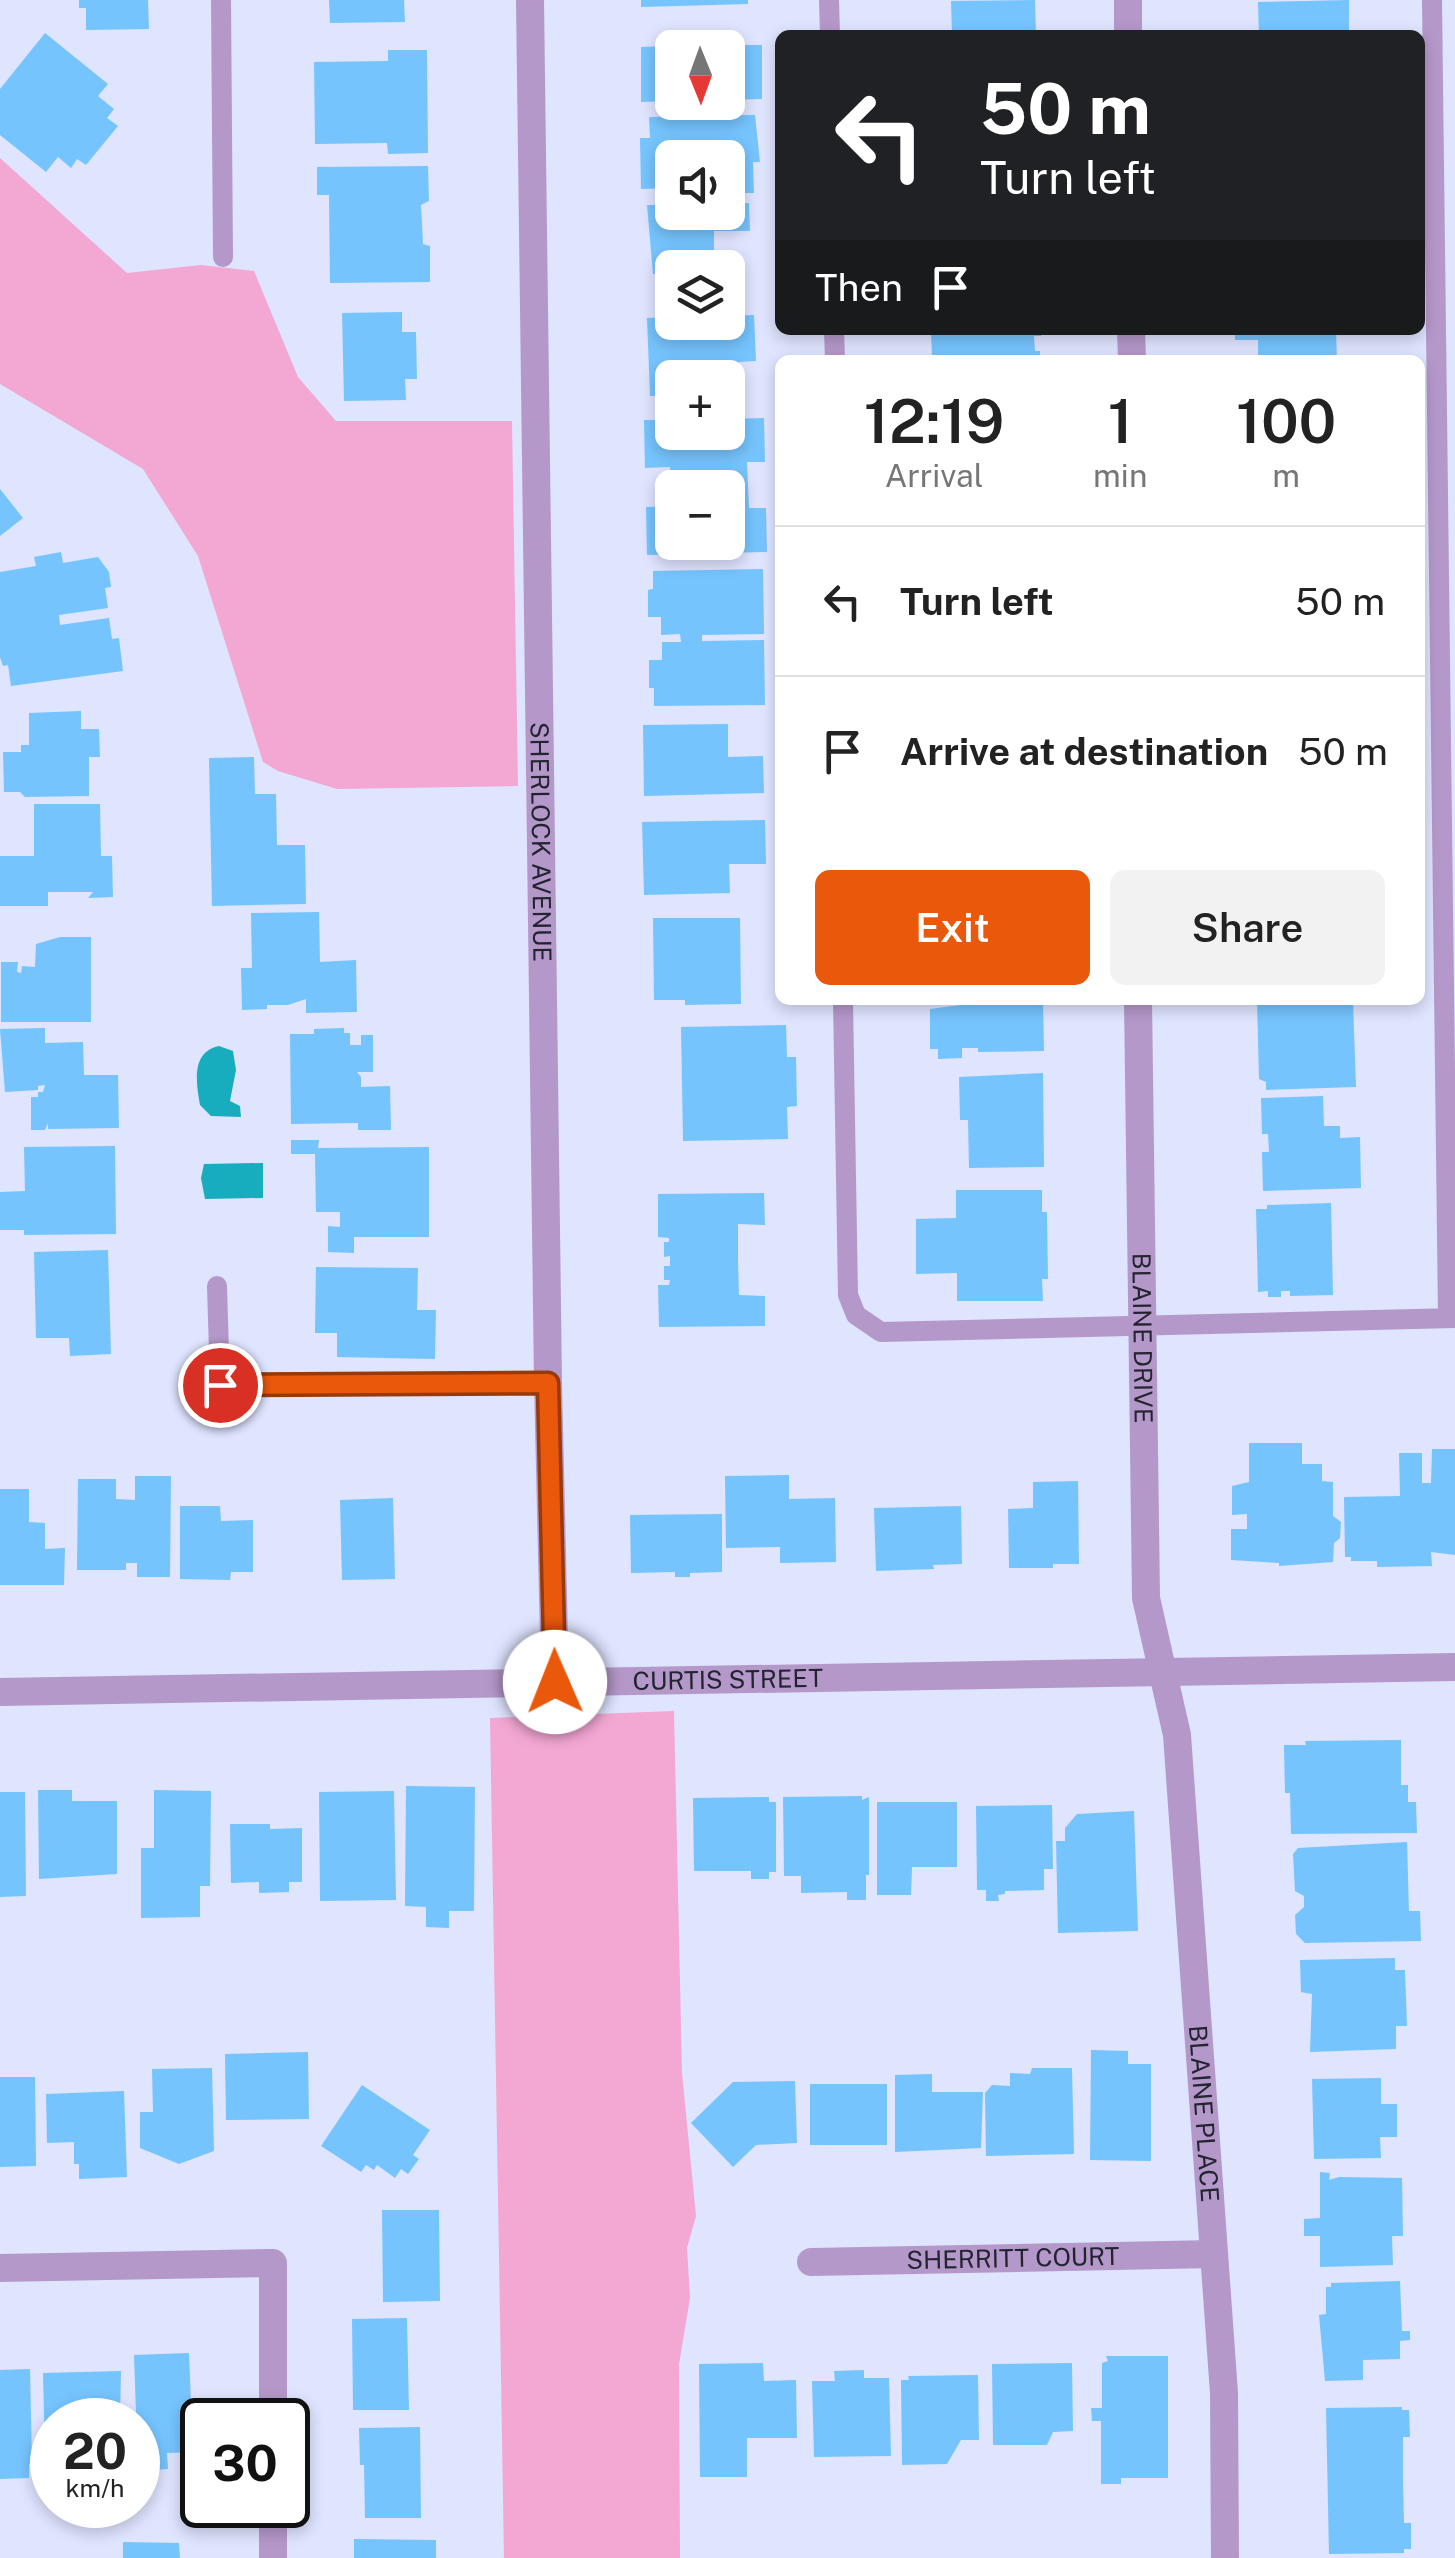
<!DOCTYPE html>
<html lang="en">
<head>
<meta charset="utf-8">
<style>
	:root { --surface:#fff; --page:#f2f2f2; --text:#222; --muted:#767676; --line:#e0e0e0; --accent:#ea580c }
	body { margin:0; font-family:"Public Sans",sans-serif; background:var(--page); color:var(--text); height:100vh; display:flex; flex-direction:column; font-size:38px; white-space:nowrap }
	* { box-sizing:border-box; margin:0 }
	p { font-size:32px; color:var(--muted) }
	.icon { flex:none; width:55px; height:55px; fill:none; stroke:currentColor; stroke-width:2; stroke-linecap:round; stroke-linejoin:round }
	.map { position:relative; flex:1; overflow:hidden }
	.side { position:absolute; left:775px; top:355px; width:650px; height:650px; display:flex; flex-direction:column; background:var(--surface); border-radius:15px; box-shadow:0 5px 15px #0003 }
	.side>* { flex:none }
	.banner { position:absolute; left:775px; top:30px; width:650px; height:305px; border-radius:15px; box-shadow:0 5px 15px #0003; background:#202124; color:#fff; overflow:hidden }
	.needle { width:65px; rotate:179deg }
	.buttons { position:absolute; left:655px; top:30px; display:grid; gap:20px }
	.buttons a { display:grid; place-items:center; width:90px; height:90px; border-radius:15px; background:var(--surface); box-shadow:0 5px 15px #0003; font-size:50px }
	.speed { position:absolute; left:30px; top:2398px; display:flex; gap:20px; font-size:50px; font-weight:700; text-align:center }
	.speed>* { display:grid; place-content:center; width:130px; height:130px; border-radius:50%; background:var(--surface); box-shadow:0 5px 15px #0003; line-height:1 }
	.speed small { font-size:25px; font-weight:400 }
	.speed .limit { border:5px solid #111; border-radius:15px; background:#fff; color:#111 }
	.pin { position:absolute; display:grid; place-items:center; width:85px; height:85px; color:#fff; margin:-42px; border:5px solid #fff; border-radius:50%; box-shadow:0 2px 10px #0007 }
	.me { position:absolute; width:110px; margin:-55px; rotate:359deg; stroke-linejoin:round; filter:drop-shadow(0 0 8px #0008) }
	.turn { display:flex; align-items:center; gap:35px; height:210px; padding:0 40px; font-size:45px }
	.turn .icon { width:130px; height:130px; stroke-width:2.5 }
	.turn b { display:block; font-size:70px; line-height:85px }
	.then { display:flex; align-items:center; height:95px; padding:0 40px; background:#0003; gap:20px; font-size:38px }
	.eta { display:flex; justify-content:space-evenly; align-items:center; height:170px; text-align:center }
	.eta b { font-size:60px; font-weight:600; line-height:70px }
	.action { display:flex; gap:20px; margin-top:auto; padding:20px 40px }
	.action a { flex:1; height:115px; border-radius:15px; background:var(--accent); color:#fff; font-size:40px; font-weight:600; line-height:115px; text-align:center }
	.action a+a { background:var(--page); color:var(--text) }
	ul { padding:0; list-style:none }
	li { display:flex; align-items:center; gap:30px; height:150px; padding:0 40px; border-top:2px solid var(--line) }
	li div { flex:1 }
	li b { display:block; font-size:38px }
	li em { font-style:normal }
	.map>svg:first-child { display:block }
	.green { fill:#f3a7d3 }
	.water { fill:#17acbe }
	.building { fill:#76c4fe }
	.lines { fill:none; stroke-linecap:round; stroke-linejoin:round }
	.service { stroke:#b598ca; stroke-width:20 }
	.minor { stroke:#b598ca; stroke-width:28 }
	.tertiary { stroke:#b598ca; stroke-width:28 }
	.route-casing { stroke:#983908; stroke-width:25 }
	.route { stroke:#ea580c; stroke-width:18 }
	.labels { text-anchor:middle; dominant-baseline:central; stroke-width:8; stroke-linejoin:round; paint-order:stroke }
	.street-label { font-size:25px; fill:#222430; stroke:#dfe4ff }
</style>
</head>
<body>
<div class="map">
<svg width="1455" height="2558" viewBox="0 0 1455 2558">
	<rect width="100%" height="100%" fill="#dfe4ff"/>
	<path class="green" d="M0 158 127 273 201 265 254 271 298 377 336 421H512L518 786 337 789 278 771 263 762 198 556 143 469 0 384Z
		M674 1711 682 2073 696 2216 687 2248 690 2298 679 2364 680 2558H504L490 1718Z"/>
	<path class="water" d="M219 1046 233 1051 236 1070 230 1101 240 1106 241 1117 211 1116 200 1105C196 1082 191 1052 219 1046Z
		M263 1163V1198L205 1199 201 1178 204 1164Z"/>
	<path class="building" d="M79 0H148L149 29 86 30V8H79Z
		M329 0H404L405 22 330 23Z
		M641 0H748V4L641 7Z
		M1035 0 1036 35H952L951 1Z
		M1349 0V35H1259L1258 2Z
		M45 33 108 84 98 96 114 109 107 118 118 126 86 165 77 159 71 168 58 157 46 172 0 135V89Z
		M728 45H762V99L728 100Z
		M672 46V101L641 102V47Z
		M388 50H427L428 153 388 154 387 143 315 144 314 62 388 61Z
		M755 115 760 162H753L754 193H728V158H672V188L641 189 640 138H650L649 117Z
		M428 166 429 201 421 205 423 244 430 246V282L330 283 329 195H317V167Z
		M728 203H749L750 231H714V268H672V274H653L647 205H672V212H728Z
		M402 312V332H416L417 379H405L406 400 344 401 342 313Z
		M754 315 756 361 739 362 740 397 728 398V378H672V400H658V396H650L647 318 672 317V322H728V316Z
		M1041 330V336H1034L1035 351H1040V360H941V356L932 357 931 331Z
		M1235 330H1336L1337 360H1258V340H1235Z
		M764 418 765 462H747L749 508H766L767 552 647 555 646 507 672 506V542H728V488H671L670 467 645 468 644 420H672V432H728V419Z
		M0 489 23 518 0 536Z
		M61 552 63 563 98 557 109 572 111 587 105 588 108 608 59 615 60 625 109 618 112 639 119 638 123 671 11 686 8 665 3 666 0 657V572L36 566 34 557Z
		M763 569 764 634 702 635V641L764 640 765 705 654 706V688H649V660H662V642H681L680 634 661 635V617H648V590L653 589V571Z
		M81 711V729H99L100 757H89V796L25 797 20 792H4L3 752H21V745H29V713Z
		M728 724V757L763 756 764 793 644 796 643 725Z
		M254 757 255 794H276L277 845H305L306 904 212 906 209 758Z
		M34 804H100L101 856H112L113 897 88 898 93 892H48V906H0V856H34Z
		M765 820 766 864H729L730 893 644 895 642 822Z
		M319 912 320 962 356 960 357 1012 306 1013V999L288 1005H267V1009L242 1010 241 968H252L251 913Z
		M653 918H740L741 1004 685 1005V1000H654Z
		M60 937H91V1022H1V962H18L17 972 21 973 22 966 35 967 36 944Z
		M961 1000H1043L1044 1051 978 1052V1048H962V1058L938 1059V1049H930V1009L961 1005Z
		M1257 1000H1353L1356 1087 1266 1090V1082L1259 1079Z
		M786 1025 787 1057H796L797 1106 787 1107 788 1139 683 1141 681 1027Z
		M45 1028V1043L83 1042 84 1075H118L119 1128 48 1129V1123L45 1130H31V1097H38V1092H43L45 1085 38 1086V1090L5 1092 0 1029Z
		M344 1028V1033H350V1045H361V1035H373V1072H357L361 1077V1087L390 1086 391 1130H358V1123L291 1124 290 1034H314V1029Z
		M1043 1073 1044 1167 969 1168 968 1120H960L959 1077Z
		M1323 1096 1324 1126H1340V1138L1360 1137 1361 1188 1263 1191 1262 1152H1269L1268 1134H1262L1261 1098Z
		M291 1140H319L318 1148 429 1147V1237H354V1253L328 1252V1226L340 1227V1212H316L315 1154H291Z
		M115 1146 116 1234 24 1235V1230H0V1192L25 1191 24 1147Z
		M956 1190H1042V1212H1047L1048 1279H1042L1043 1301H957V1273L916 1274V1219L956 1218Z
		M764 1193 765 1225 738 1224V1261L739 1295 765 1296V1326L659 1327 658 1285H669L670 1280H664V1266H670V1256L664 1257V1242H669V1238L658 1237V1194Z
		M1331 1203 1333 1295 1290 1296V1291H1281V1297H1268V1291L1258 1292 1256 1209H1267V1205Z
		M108 1250 111 1354 70 1356 69 1338H36L34 1252Z
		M316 1267 418 1268 417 1310H436L435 1359 337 1357V1333H315Z
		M1249 1443H1302V1464H1322V1481L1333 1482V1516L1341 1522 1340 1538 1334 1543 1333 1562 1279 1566V1563L1231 1560V1529H1247V1514L1232 1515V1486L1249 1482Z
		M1432 1449H1455V1555L1431 1552 1432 1566 1377 1567V1561H1351V1557H1345L1344 1497 1400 1496 1399 1453H1422V1483H1431Z
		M789 1475V1499L835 1498 836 1562 780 1563V1547L726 1548 725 1476Z
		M135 1476H171L170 1577H137V1563H126V1570H77L78 1479H116V1499L135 1500Z
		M1078 1481 1079 1564H1053V1568H1009L1008 1509 1033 1508V1482Z
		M0 1489H29V1522L45 1523V1549L65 1548 64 1585H0Z
		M393 1498 395 1579 342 1580 340 1500Z
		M180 1506H220L221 1521 253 1520V1572H231L230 1580 180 1579Z
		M961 1506 962 1564 933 1565 934 1569 876 1571 874 1508Z
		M722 1514V1572L690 1573V1577H675V1572L631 1573 630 1515Z
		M1401 1740V1785H1408V1802H1416L1417 1833 1291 1834 1290 1793H1285L1284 1745H1306L1305 1741Z
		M406 1786 475 1787 474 1911H449V1928L426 1927V1907L405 1906Z
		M38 1790H72V1801H117V1874L39 1879Z
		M154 1790 211 1791 210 1886H200V1917L141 1918V1848H154Z
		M394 1791 396 1900 320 1901 319 1792Z
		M0 1792H25L26 1896 0 1897Z
		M862 1796V1800L869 1797V1875H866V1900H847V1892L801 1893V1876H784L783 1797Z
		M769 1797V1802H776V1872H769V1879H751V1871H694L693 1798Z
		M877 1802H957V1867H912L911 1895H877Z
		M1052 1805 1053 1869H1044V1890L1005 1891V1894L998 1895 999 1901H986V1890H977L976 1806Z
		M1134 1811 1138 1931 1058 1933 1056 1841H1065V1828L1077 1814Z
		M230 1824H270V1829L302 1828V1882H289V1892L259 1893V1882L231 1883Z
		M1407 1842 1409 1911H1420L1421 1941 1305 1943 1296 1934 1295 1915 1304 1907V1896L1295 1891 1293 1854 1298 1848Z
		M1395 1958V1970H1405L1407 2026H1396V2049L1310 2052 1312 1994 1301 1992 1300 1960Z
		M1091 2050 1128 2051V2064H1151V2161L1090 2160Z
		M308 2052 309 2119 226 2120 225 2054Z
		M212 2068 214 2151 179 2164 140 2148V2112H153L152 2069Z
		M1032 2068H1072L1074 2154 986 2156 985 2093 992 2085 1010 2086V2073L1030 2074Z
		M932 2074V2092H983L981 2148 895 2152V2075Z
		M0 2077H35L36 2166 0 2167Z
		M1381 2078V2104H1397V2137H1380L1381 2158 1314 2159 1312 2079Z
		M795 2081 797 2143 756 2145 733 2167 691 2123 733 2082Z
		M810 2084H887V2145H810Z
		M362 2085 430 2130 413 2155 419 2159 408 2174 401 2169 395 2178 377 2165 374 2170 366 2165 361 2172 321 2146Z
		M124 2091 127 2177 79 2179V2164H74V2142L47 2143 46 2094Z
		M1320 2172 1330 2173 1329 2180 1339 2177 1402 2178 1403 2236H1392L1393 2265 1320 2267V2236H1304V2219L1320 2218Z
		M382 2210H439L440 2301 383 2302Z
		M1400 2281 1402 2331H1410V2340L1400 2341V2359L1363 2360V2380L1325 2381 1319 2315 1326 2314V2287H1331V2283Z
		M407 2318 409 2410H353L352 2319Z
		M189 2353 193 2452 167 2453 168 2469 138 2471 134 2355Z
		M1106 2356H1168V2478H1121V2484H1101V2421H1092L1091 2408H1102V2363L1108 2361Z
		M763 2363 764 2381 796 2380 797 2438H747V2477H700L699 2364Z
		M1072 2363 1073 2431 1053 2432 1047 2445H993L992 2364Z
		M30 2369 32 2464H29V2478L0 2479V2370Z
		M864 2370V2378H889L891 2456 814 2457 812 2381H835L834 2371Z
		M121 2371 120 2420H52V2458H45L43 2373Z
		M978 2375 979 2440H961L947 2464 902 2465 901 2380H909L908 2376Z
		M1402 2407V2410H1409L1410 2437H1403V2481L1404 2523H1411V2549H1404V2553L1329 2554 1326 2408Z
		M420 2427 421 2518H365L364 2465H360L359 2428Z
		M354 2539 436 2540V2558H354Z
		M123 2542 179 2543 180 2558H123Z"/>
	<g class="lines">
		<path class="service" d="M221 0 223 257
			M829 0 830 35
			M1432 0 1448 1318
			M834 330 835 360
			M843 1000 848 1295 856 1315 881 1332 1455 1318
			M217 1286 220 1385 548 1383"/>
		<g class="minor">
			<path id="s1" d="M530 0 548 1383 555 1682"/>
			<path d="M1128 0V35"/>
			<path d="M1131 330 1132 360"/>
			<path id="s2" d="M1138 1000 1146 1598 1177 1735 1224 2393 1225 2558"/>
			<path id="s3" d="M811 2262 1214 2254"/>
			<path d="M0 2268 273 2263V2420"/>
			<path d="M273 2558V2505"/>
		</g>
		<path class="tertiary" id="s4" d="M0 1692 1455 1667"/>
	</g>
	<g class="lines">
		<defs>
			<path id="route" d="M220 1385 548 1383 555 1682"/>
		</defs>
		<use href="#route" class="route-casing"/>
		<use href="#route" class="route"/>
	</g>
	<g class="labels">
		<g class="street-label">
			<text stroke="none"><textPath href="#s1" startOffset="842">SHERLOCK AVENUE</textPath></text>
			<text stroke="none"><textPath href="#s2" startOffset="338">BLAINE DRIVE</textPath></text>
			<text stroke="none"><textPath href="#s4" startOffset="728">CURTIS STREET</textPath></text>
			<text stroke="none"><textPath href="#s2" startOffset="1118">BLAINE PLACE</textPath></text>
			<text stroke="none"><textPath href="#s3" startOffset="202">SHERRITT COURT</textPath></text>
		</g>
	</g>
</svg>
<div class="buttons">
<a><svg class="needle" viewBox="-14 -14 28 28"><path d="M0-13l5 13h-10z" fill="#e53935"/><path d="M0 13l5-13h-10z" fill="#767676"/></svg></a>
<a><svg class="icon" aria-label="sound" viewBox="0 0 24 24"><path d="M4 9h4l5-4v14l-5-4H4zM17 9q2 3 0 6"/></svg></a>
<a><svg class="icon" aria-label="layers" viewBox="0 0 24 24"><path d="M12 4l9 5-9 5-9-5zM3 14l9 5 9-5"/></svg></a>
<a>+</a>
<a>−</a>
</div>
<div class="speed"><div>20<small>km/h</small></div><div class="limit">30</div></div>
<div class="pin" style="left:220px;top:1385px;background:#d93025"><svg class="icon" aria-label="arrive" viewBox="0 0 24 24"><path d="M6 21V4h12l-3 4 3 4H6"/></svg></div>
<svg class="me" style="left:555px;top:1682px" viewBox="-20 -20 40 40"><circle r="19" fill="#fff"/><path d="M0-13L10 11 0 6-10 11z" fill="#ea580c"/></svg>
<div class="banner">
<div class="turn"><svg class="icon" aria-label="left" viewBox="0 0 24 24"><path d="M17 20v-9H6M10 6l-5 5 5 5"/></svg><div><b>50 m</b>Turn left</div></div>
<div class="then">Then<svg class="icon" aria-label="arrive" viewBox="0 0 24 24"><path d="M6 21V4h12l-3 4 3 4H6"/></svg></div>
</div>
<section class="side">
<div class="eta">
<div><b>12:19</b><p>Arrival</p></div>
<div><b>1</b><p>min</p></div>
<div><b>100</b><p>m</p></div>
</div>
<ul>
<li><svg class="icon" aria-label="left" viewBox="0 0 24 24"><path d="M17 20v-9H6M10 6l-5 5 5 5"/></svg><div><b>Turn left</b></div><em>50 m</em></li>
<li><svg class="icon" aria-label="arrive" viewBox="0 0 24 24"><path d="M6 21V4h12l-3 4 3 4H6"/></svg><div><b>Arrive at destination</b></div><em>50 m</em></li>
</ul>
<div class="action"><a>Exit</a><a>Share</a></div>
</section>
</div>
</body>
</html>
